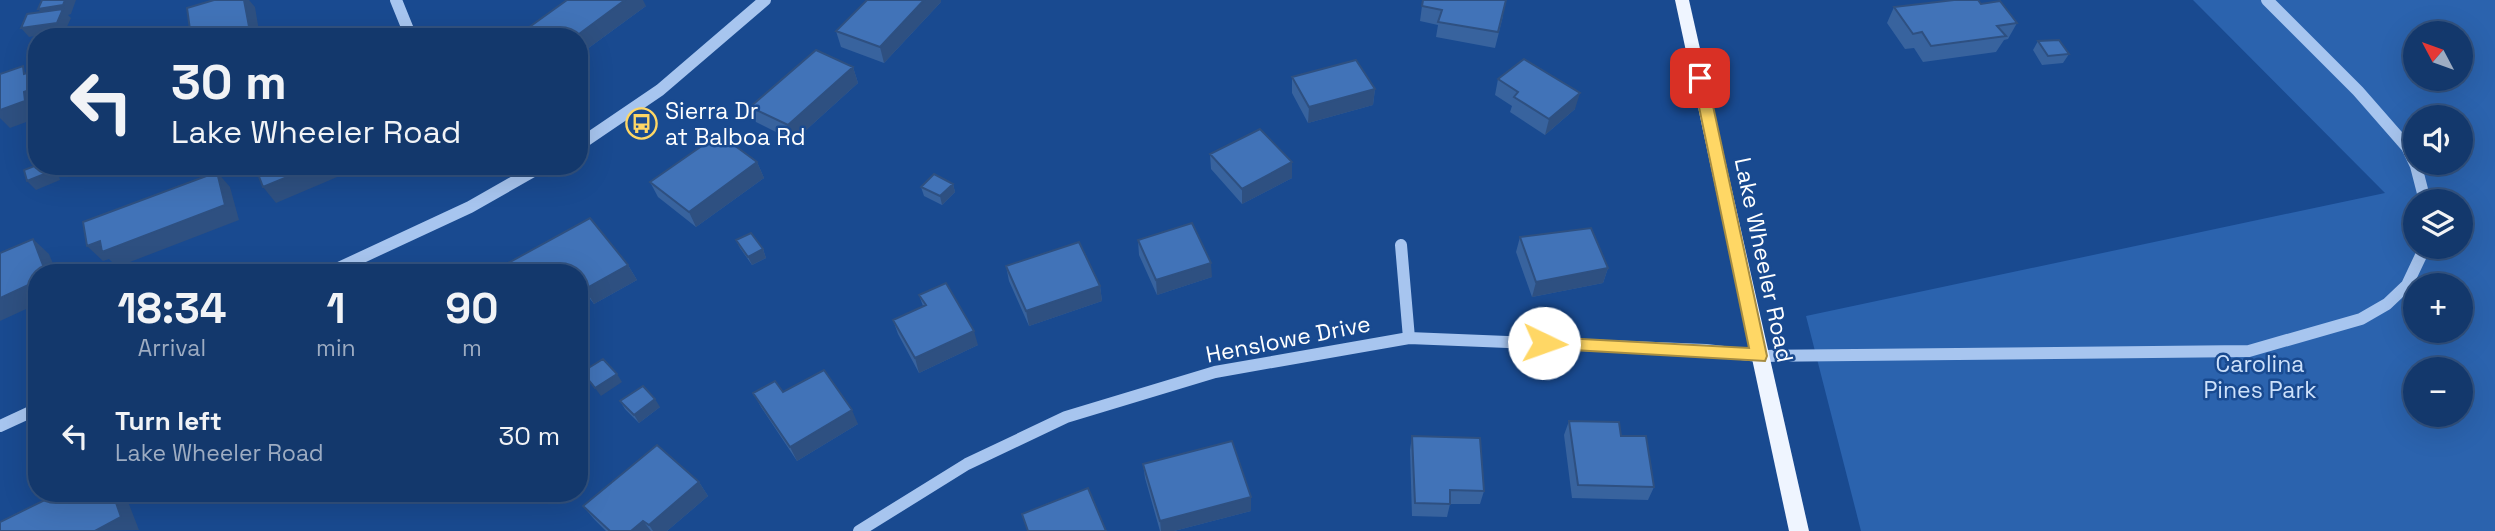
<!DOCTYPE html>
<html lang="en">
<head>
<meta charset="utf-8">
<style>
	:root { --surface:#13386c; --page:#1c3f72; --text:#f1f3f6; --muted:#9dacc2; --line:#32527f }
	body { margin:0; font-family:"Space Grotesk",sans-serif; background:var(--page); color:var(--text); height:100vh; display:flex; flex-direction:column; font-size:26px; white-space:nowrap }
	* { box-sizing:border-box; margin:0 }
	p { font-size:23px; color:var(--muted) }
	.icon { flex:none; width:38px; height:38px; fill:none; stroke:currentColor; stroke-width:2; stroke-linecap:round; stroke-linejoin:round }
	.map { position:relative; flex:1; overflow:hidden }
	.details { position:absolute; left:28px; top:264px; width:560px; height:238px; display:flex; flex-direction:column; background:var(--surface); border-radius:28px; box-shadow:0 7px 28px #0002,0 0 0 2px var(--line) }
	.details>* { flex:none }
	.banner { position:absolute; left:28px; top:28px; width:560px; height:147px; border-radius:28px; box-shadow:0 7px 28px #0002,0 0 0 2px var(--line); background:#13386c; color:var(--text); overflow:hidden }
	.needle { width:46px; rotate:311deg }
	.tools { position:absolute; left:2403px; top:21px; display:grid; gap:14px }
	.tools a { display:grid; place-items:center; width:70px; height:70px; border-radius:50%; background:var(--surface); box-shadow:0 7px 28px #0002,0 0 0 2px var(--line); font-size:35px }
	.pin { position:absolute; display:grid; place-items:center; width:60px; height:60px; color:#fff; margin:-30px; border-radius:14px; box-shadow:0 4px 10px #0006 }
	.me { position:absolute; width:77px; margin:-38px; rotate:93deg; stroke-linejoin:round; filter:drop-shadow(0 0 5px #0008) }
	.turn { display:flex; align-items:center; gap:24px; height:147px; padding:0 28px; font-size:32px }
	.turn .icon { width:91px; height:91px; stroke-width:2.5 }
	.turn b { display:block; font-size:49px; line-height:60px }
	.eta { display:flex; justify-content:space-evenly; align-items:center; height:119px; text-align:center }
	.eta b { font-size:42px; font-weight:700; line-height:49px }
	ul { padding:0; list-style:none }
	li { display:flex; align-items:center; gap:21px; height:105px; padding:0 28px }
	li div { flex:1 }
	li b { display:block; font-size:26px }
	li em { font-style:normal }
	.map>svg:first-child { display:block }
	.green { fill:#2b63ae; fill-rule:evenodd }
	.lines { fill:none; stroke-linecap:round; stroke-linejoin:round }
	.minor { stroke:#a7c5ef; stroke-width:12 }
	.major { fill:#eff5ff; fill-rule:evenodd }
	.wall { fill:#38639e }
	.shaded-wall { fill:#2e5081 }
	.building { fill:#4173b8; stroke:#2e5081; stroke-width:2 }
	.route { fill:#ffd765; stroke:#a68c42; stroke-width:2 }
	.labels { text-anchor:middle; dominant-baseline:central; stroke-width:5; stroke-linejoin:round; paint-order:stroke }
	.poi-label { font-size:23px; fill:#fff; stroke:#194a90; text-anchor:start }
	.street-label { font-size:23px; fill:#fff; stroke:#194a90 }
	.park-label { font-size:23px; fill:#cde1fb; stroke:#194a90 }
</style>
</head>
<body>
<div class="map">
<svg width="2495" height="531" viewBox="0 0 2495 531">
	<rect width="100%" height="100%" fill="#194a90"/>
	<path class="green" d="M2193 0H2495V531H1861L1806 316 2385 193ZM2415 33H2460V79H2415ZM2415 117H2460V163H2415ZM2415 201H2460V247H2415ZM2415 285H2460V331H2415ZM2415 369H2460V415H2415Z"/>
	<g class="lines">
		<path class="minor" d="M396 0 411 37
			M2267 0 2358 91 2407 147 2416 166 2425 201
			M579 145 660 90 765 0
			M1401 245 1409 338
			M328 273 470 207 542 166
			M0 426 37 409
			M859 531 967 464 1066 417 1215 372 1409 338 1706 350 1759 356 2249 351 2361 319 2387 304 2407 285 2425 247"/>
		<path class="major" d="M1675 0H1689L1809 531H1789Z"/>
	</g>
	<path class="wall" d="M941 2 884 63 841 47 836 31Z
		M1981 4 2017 23 2008 39 2004 40 1996 52 1923 62 1914 48 1905 49 1887 23 1894 7Z
		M646 6 579 55V37H532L528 28Z
		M1422 6 1503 16 1495 48 1436 37 1438 25 1420 21Z
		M2038 41 2069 54 2063 63 2042 65 2033 50Z
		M853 67 858 83 794 141 756 122 750 107Z
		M1292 77 1375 89 1373 105 1308 123 1292 93Z
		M1498 79 1575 109 1545 135 1510 112 1512 106 1495 95Z
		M1210 154 1292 178 1242 204 1211 169Z
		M757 162 764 178 696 227 658 197 650 182Z
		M953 184 955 192 942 205 924 196 921 187Z
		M1520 237 1608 268 1603 283 1532 297 1516 252Z
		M736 240 763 249 766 258 752 265 740 248Z
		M1138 240 1212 277 1157 295 1139 255Z
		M628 265 637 280 594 304 583 290 579 292V273Z
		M1006 266 1100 286 1102 301 1029 326 1009 281Z
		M919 295 978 345 919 373 898 334 893 320 923 306Z
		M783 392 858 424 797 461 761 407 753 393Z
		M620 401 660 407 639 423 625 409Z
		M1569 421 1621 436 1654 487 1648 500 1572 498 1564 435Z
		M1412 436 1484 491 1480 504H1450L1447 517 1412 516 1410 450Z
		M1143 464 1251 511 1174 531H1160L1145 478Z
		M699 482 708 496 667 531H606L594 519 583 506Z"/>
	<path class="shaded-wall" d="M65 0H76L71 14 68 15 71 18 65 31 29 37 21 28 46 18 38 9Z
		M244 0H249L255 7 260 37H251Z
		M625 0H643L646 6 579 55V37H575Z
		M924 0H941V2L884 63 880 47Z
		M853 67 858 83 794 141 788 125Z
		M37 87V118L10 128 0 118V110L24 92Z
		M1375 89 1373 105 1308 123 1309 107Z
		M1580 93 1575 109 1545 135 1549 119Z
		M757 162 764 178 696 227 689 212Z
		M1292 162V178L1242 204V189Z
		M50 166H54L57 169 60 180 36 190 27 181Z
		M314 166H363L276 203 263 187Z
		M217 172 230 187 239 220 117 267 109 259 103 261 87 246Z
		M953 184 955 192 942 205 940 196Z
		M33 239 49 254 57 273H46Z
		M763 249 766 258 752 265 748 257Z
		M1211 263 1212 277 1157 295 1156 280Z
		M628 265 637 280 594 304 585 289Z
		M1608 268 1603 283 1532 297 1536 282Z
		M37 281V304L0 321V298Z
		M579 283 583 290 579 292Z
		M1100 286 1102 301 1029 326 1026 311Z
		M974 331 978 345 919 373 915 358Z
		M617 374 622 382 601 396 595 388Z
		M655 399 660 407 639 423 634 415Z
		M852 410 858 424 797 461 790 447Z
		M699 482 708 496 667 531H653L649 525Z
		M113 494H125L139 530 95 531Z
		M181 494H211L193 503Z
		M1251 497V511L1174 531H1161L1160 521Z
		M643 521 651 531H631Z"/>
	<path class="building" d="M42 0H65L63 5 38 9Z
		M214 0H244L251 37H191L187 8Z
		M567 0H625L575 37H543L528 28Z
		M867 0H924L880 47 836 31Z
		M1423 0H1506L1498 32 1438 22 1442 10 1422 6Z
		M1954 0H1978L1981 4 2000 1 2017 23 1997 26 2006 36 1931 46 1922 32 1913 34 1894 7Z
		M63 9 57 23 21 28 27 14Z
		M2059 40 2069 54 2048 56 2038 41Z
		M816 50 853 67 788 125 750 107Z
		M1524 59 1580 93 1549 119 1514 97 1518 92 1498 79Z
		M1356 60 1375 89 1309 107 1292 77Z
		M23 66 24 74 37 70V87L24 92 25 101 0 110V74Z
		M1260 129 1292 162 1242 189 1210 154Z
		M719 134 757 162 689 212 650 182Z
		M37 165V166H50L52 171 27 181 24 170Z
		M255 166H314L263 187Z
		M217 172 225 205 102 252 100 241 87 246 83 222Z
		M934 174 953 184 940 196 921 187Z
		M590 218 628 265 585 289 579 282V273H490Z
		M1192 223 1211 263 1156 280 1138 240Z
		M1591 228 1608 268 1536 282 1520 237Z
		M751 233 763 249 748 257 736 240Z
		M33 239 46 273H37V281L0 298V253Z
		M1079 242 1100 286 1026 311 1006 266Z
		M946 283 974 331 915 358 893 320 926 305 919 295Z
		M603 359 617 374 595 388 582 372Z
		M824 370 852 410 790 447 753 393 775 381 783 392Z
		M643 386 655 399 634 415 620 401Z
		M1569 421 1619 422 1621 436H1646L1654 487 1578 485Z
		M1412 436 1480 438 1484 491 1450 490V504L1415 503Z
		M1232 441 1251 497 1160 521 1143 464Z
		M657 445 699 482 649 525 643 521 631 531H610L583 506Z
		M1088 488 1106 531H1028L1022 514Z
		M57 494H113L121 517 95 531H0V522Z"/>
	<path class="route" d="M1700 73 1707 78 1767 356 1765 361 1538 348V339L1544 337 1749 348 1693 78Z"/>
	<defs>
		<symbol id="bus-ring" viewBox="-11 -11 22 22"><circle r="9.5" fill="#194a90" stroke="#ffd765" stroke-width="1.5"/><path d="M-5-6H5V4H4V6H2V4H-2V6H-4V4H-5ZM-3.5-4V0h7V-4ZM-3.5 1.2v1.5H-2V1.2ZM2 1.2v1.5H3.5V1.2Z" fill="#ffd765"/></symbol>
	</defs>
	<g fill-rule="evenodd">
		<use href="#bus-ring" x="624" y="106" width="35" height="35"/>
	</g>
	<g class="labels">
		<g class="poi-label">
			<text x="665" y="111">Sierra Dr<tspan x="665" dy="26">at Balboa Rd</tspan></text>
		</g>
		<g class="street-label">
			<text transform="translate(1764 260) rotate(78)">Lake Wheeler Road</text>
			<text transform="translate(1288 339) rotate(-11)">Henslowe Drive</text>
		</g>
		<g class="park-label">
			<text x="2260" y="364">Carolina<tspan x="2260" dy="26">Pines Park</tspan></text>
		</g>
	</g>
</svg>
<div class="tools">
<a><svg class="needle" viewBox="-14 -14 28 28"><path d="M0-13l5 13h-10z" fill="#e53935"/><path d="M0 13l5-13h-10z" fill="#9dacc2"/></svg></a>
<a><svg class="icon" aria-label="sound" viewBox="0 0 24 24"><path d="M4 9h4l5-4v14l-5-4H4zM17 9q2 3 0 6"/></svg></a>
<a><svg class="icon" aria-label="layers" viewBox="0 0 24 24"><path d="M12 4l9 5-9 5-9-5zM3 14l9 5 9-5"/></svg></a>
<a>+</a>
<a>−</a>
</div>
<div class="pin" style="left:1700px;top:78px;background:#d93025"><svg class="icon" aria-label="arrive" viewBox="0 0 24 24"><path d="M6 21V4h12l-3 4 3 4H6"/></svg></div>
<svg class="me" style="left:1544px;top:343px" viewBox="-20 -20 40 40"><circle r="19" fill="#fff"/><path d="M0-13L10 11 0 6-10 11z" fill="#ffd765"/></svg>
<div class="banner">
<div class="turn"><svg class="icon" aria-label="left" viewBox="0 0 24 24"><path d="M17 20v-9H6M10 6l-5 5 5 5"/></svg><div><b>30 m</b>Lake Wheeler Road</div></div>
</div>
<section class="details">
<div class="eta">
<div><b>18:34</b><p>Arrival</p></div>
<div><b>1</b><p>min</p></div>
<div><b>90</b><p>m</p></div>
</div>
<ul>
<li><svg class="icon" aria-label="left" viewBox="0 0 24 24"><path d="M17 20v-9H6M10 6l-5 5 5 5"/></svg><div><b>Turn left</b><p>Lake Wheeler Road</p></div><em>30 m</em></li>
</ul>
</section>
</div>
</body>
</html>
